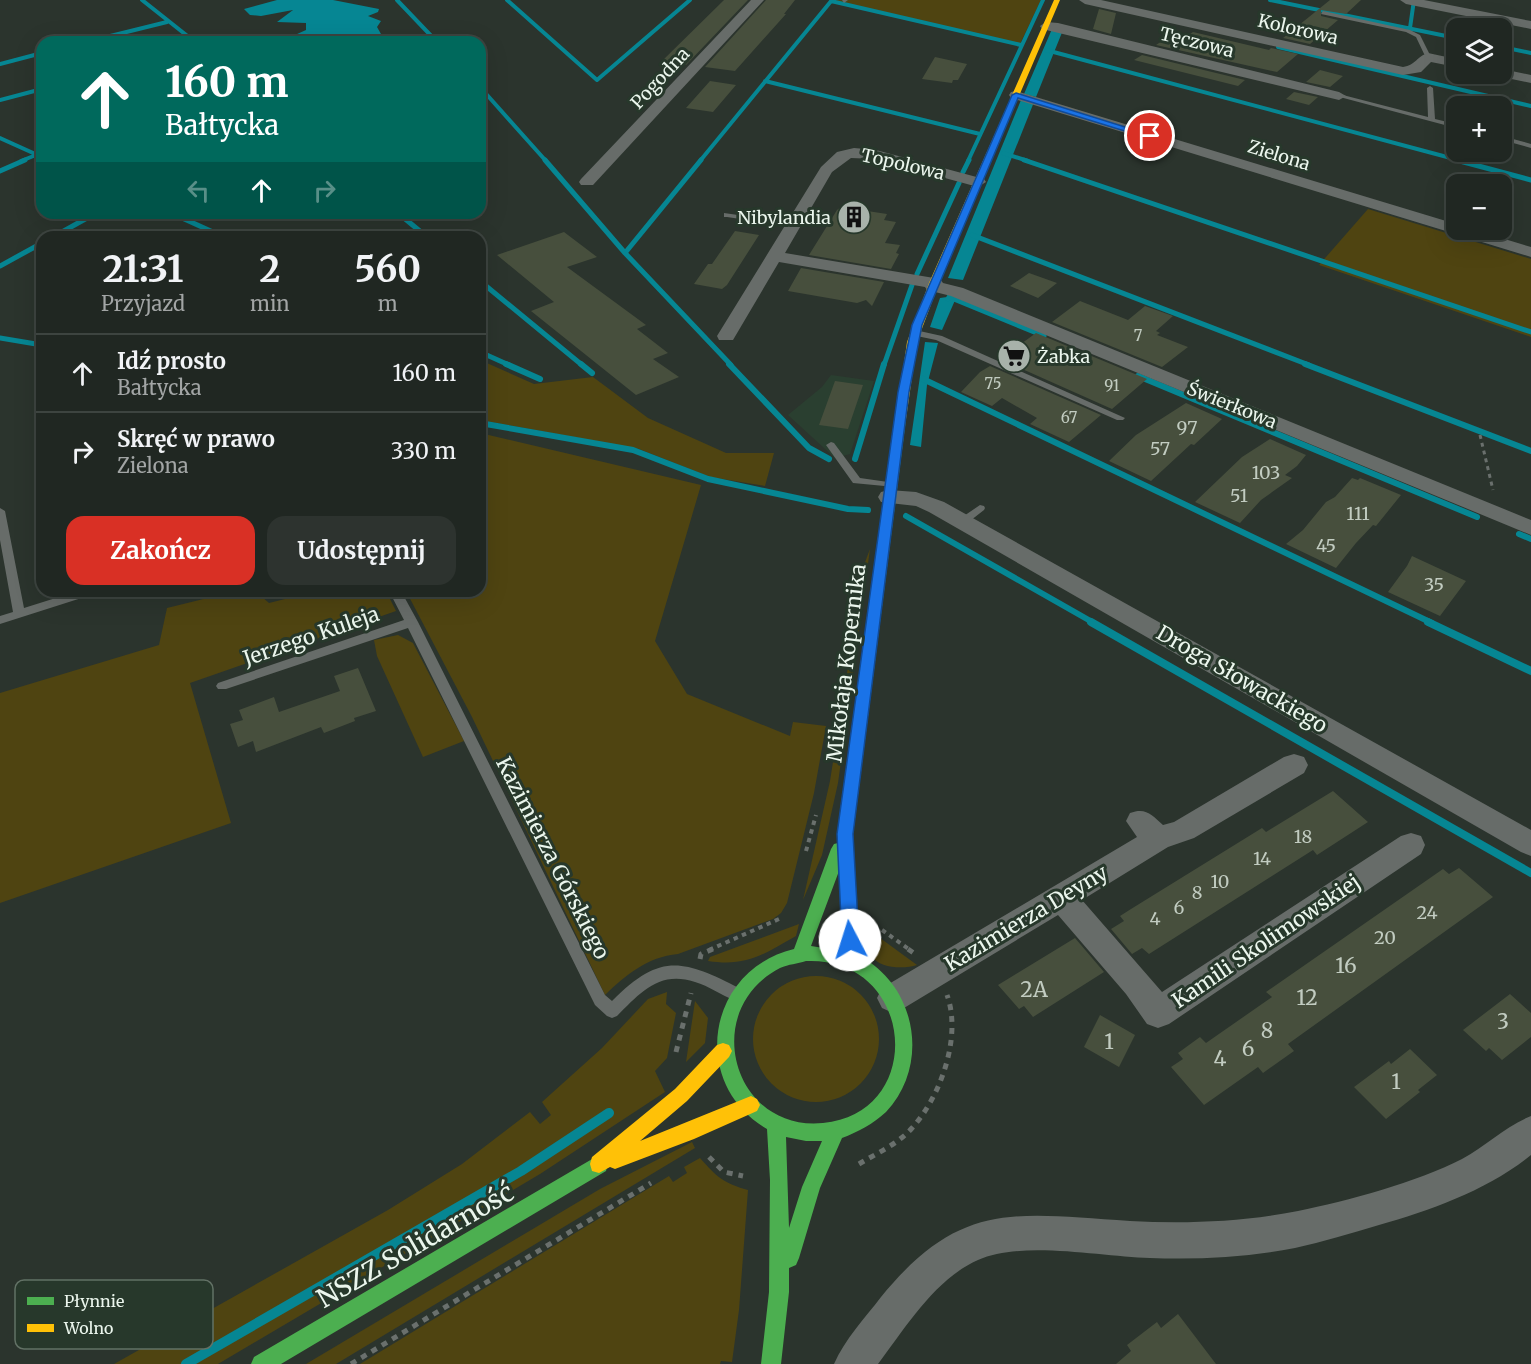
<!DOCTYPE html>
<html lang="pl">
<head>
<meta charset="utf-8">
<style>
	:root { --surface:#202722; --page:#2d332f; --text:#f1f3f6; --muted:#a2a5a5; --line:#3d4440; --accent:#d93025 }
	body { margin:0; font-family:Merriweather,serif; background:var(--page); color:var(--text); height:100vh; display:flex; flex-direction:column; font-size:22px; white-space:nowrap }
	* { box-sizing:border-box; margin:0 }
	p { font-size:20px; color:var(--muted) }
	.icon { flex:none; width:33px; height:33px; fill:none; stroke:currentColor; stroke-width:2; stroke-linecap:round; stroke-linejoin:round }
	.map { position:relative; flex:1; overflow:hidden }
	.details { position:absolute; left:36px; top:231px; width:450px; height:366px; display:flex; flex-direction:column; background:var(--surface); border-radius:18px; box-shadow:0 6px 24px #0002,0 0 0 2px var(--line) }
	.details>* { flex:none }
	.hud { position:absolute; left:36px; top:36px; width:450px; height:183px; border-radius:18px; box-shadow:0 6px 24px #0002,0 0 0 2px var(--line); background:#00695c; color:#fff; overflow:hidden }
	.fabs { position:absolute; left:1446px; top:18px; display:grid; gap:12px }
	.fabs a { display:grid; place-items:center; width:66px; height:66px; border-radius:12px; background:var(--surface); box-shadow:0 6px 24px #0002,0 0 0 2px var(--line); font-size:30px }
	.pin { position:absolute; display:grid; place-items:center; width:51px; height:51px; color:#fff; margin:-26px; border:3px solid #fff; border-radius:50%; box-shadow:0 2px 6px #0007 }
	.me { position:absolute; width:66px; margin:-33px; rotate:355deg; stroke-linejoin:round; filter:drop-shadow(0 0 4px #0008) }
	.turn { display:flex; align-items:center; gap:21px; height:126px; padding:0 30px; font-size:27px }
	.turn .icon { width:78px; height:78px; stroke-width:2.5 }
	.turn b { display:block; font-size:42px; line-height:51px }
	.lanes { display:flex; align-items:center; height:57px; padding:0 30px; background:#0003; justify-content:center; gap:30px; direction:ltr }
	.lanes .off { opacity:.35 }
	.eta { display:flex; justify-content:space-evenly; align-items:center; height:102px; text-align:center }
	.eta b { font-size:36px; font-weight:700; line-height:42px }
	.cta { display:flex; gap:12px; margin-top:auto; padding:12px 30px }
	.cta a { flex:1; height:69px; border-radius:18px; background:var(--accent); color:#fff; font-size:24px; font-weight:700; line-height:69px; text-align:center }
	.cta a+a { background:var(--page); color:var(--text) }
	ul { padding:0; list-style:none }
	li { display:flex; align-items:center; gap:18px; height:78px; padding:0 30px; border-top:2px solid var(--line) }
	li div { flex:1 }
	li b { display:block; font-size:22px }
	li em { font-style:normal }
	.map>svg:first-child { display:block }
	.built { fill:#2a3f30 }
	.green { fill:#4f4411 }
	.water { fill:#068693 }
	.lines { fill:none; stroke-linecap:round; stroke-linejoin:round }
	.stream-far4 { stroke:#068693; stroke-width:4 }
	.stream-far3 { stroke:#068693; stroke-width:5 }
	.stream-far2 { stroke:#068693; stroke-width:6 }
	.stream-far1 { stroke:#068693; stroke-width:8 }
	.stream { stroke:#068693; stroke-width:10 }
	.building { fill:#474f3d }
	.path-far2 { stroke:#6a706d; stroke-width:3; stroke-dasharray:4 4; stroke-linecap:butt }
	.path-far1 { stroke:#6a706d; stroke-width:4; stroke-dasharray:4.5 4.5; stroke-linecap:butt }
	.path { stroke:#6a706d; stroke-width:5; stroke-dasharray:6 6; stroke-linecap:butt }
	.lane { fill:#676c69; fill-rule:evenodd }
	.street { fill:#676c69; fill-rule:evenodd }
	.fast { fill:#4caf50; fill-rule:evenodd }
	.slow { fill:#ffc107; fill-rule:evenodd }
	.route { fill:#1a73e8; stroke:#114b97; stroke-width:1.5 }
	.labels { text-anchor:middle; dominant-baseline:central; stroke-width:6; stroke-linejoin:round; paint-order:stroke }
	.far-number-label { font-size:15px; fill:#c2ccc1 }
	.far-street-label { font-size:18px; fill:#ebf6ed; stroke:#27382b }
	.far-poi-label { font-size:18px; fill:#ebf6ed; stroke:#27382b; text-anchor:end }
	.number-label { font-size:18px; fill:#c2ccc1 }
	.street-label { font-size:21px; fill:#ebf6ed; stroke:#27382b }
	.near-number-label { font-size:21px; fill:#c2ccc1 }
	.near-street-label { font-size:26px; fill:#ebf6ed; stroke:#27382b }
	.key { fill:#27382b; stroke:#627165; stroke-width:1.5 }
	.key-label { font-size:16px; fill:#ebf6ed }
</style>
</head>
<body>
<div class="map">
<svg width="1531" height="1364" viewBox="0 0 1531 1364">
	<rect width="100%" height="100%" fill="#2b342d"/>
	<path class="built" d="M831 375 874 381 850 454 835 458 788 415 822 387Z"/>
	<path class="green" d="M833 0H1041L1020 44Z
		M1368 209 1531 259V337L1319 265Z
		M480 360 534 384 593 377 648 418 726 453H774L765 486 710 477 639 449 480 420Z
		M480 433 701 485 655 641 687 694 790 736 793 722 826 726 814 793 787 903 781 913 773 919 678 954C647 957 626 975 605 995L472 717 406 591H480Z
		M870 549 838 783 822 855 803 900 830 781 864 565Z
		M236 591H255L269 603 317 591H386L396 611 190 683 231 823 0 903V693L159 645 167 608Z
		M398 635 413 643 464 741 423 757 377 656 374 640Z
		M799 924 796 936C764 954 747 967 708 961L710 957Z
		M865 932 876 935 917 965C905 969 879 969 872 956 869 949 867 939 865 932Z
		M753 1039a63 63 0 1 1 126 0a63 63 0 1 1-126 0Z
		M667 992 666 1004 676 1013 667 1058 655 1071 665 1092 540 1174 218 1364H114L388 1210 462 1164 530 1112 540 1124 551 1115 542 1102 602 1048 648 999Z
		M695 1001 708 1018 705 1043 686 1062Z
		M692 1142 695 1148 336 1364H306L600 1189Z
		M700 1158C717 1177 723 1183 748 1190L739 1310 732 1362 721 1361 720 1364H360L669 1176 673 1182 687 1173 684 1167Z"/>
	<path class="water" d="M277 0H333L379 9 378 12 368 16 381 21 377 27 381 34V42H285L286 39 306 30V23L277 22 293 10 261 16 250 15 244 9Z
		M1052 29 1063 30 1036 97 1024 94Z
		M1021 100 1034 102 963 280 948 278Z
		M947 297 956 298 942 330 930 327 940 298Z
		M925 342 938 343 927 385 921 447 910 445Z"/>
	<g class="lines">
		<path class="stream-far4" d="M142 0 195 42
			M397 0 437 42
			M507 0 597 80 690 0
			M1270 0 1456 38
			M831 1 1021 45
			M1410 28 1414 0
			M86 42 167 22
			M1278 47 1531 106
			M1502 47 1531 53
			M1046 50 1462 161
			M0 64 42 53
			M765 81 980 134
			M480 87 546 161
			M0 100 42 89
			M36 134 42 132
			M0 138 42 157
			M1003 153 1028 161
			M21 161 36 155
			M700 161 832 0
			M968 161 1043 0"/>
		<path class="stream-far3" d="M545 160 625 253 731 365
			M1024 160 1531 332
			M1456 160 1531 180
			M0 171 25 160
			M963 172 969 160
			M171 213 224 237
			M398 213 427 237
			M972 235 1309 365
			M53 237 96 213
			M625 253 701 160
			M0 266 42 243
			M917 274 959 183
			M480 281 582 365
			M948 299 949 297 1044 336
			M0 338 42 345
			M480 352 509 365
			M884 365 912 285"/>
		<path class="stream-far2" d="M506 364 540 379
			M581 364 592 373
			M729 364 809 448 829 459
			M1305 364 1531 451
			M1138 376 1477 517
			M923 379 1432 623
			M480 423 633 450 708 479 848 509 868 510
			M855 459 884 364
			M906 516 1094 623
			M1519 534 1531 539"/>
		<path class="stream-far1" d="M1091 622 1531 873
			M1428 622 1531 671"/>
		<path class="stream" d="M186 1364 521 1171 609 1113"/>
	</g>
	<path class="building" d="M724 0H748L686 65 661 62Z
		M766 0H795L784 14H786L735 71 705 67Z
		M1330 0H1361L1346 14 1321 10V16L1338 20 1310 44 1283 38Z
		M1099 9 1116 13 1111 34 1093 29Z
		M1193 32 1269 50 1271 48 1298 54 1277 72 1156 45 1165 39 1179 41Z
		M1142 55 1245 80 1238 86 1134 60Z
		M935 57 967 64 958 80H953L952 83 922 79Z
		M1320 70 1343 76 1330 87 1306 82Z
		M710 81 736 85 713 112 686 108Z
		M1294 92 1318 97 1309 105 1286 99Z
		M841 207 887 214 884 220 896 222 885 243 900 245 896 253 899 254 891 269 809 255 837 210Z
		M735 231 759 235 727 285 722 289 694 284 708 264H712Z
		M564 232 597 257 567 267 646 325 637 329 668 353 653 359 679 377 636 395 531 311 554 302 497 255Z
		M801 268 884 282 872 306 866 300 857 303 788 291Z
		M1029 273 1057 283 1038 298 1010 286Z
		M1080 301 1128 320 1145 306 1173 316 1156 331 1160 333 1157 335 1188 347 1162 367 1052 322Z
		M1036 333 1147 379 1112 409 1000 359Z
		M990 366 1101 415 1069 442 1030 424 1037 418 1002 398 992 406 961 392 980 372Z
		M835 381 863 385 848 429 819 425Z
		M1186 403 1222 419 1194 445 1191 444 1151 481 1109 461 1136 435Z
		M1270 439 1306 455 1297 466 1285 475 1292 478 1261 500 1240 523 1195 502 1242 457Z
		M1352 478 1358 480 1360 478 1401 495 1376 526 1373 525 1356 543 1336 568 1286 544 1303 530 1326 502 1335 497Z
		M1412 556 1466 581 1440 616 1388 592 1407 566Z
		M358 668 376 711 354 718 355 721 324 733 321 727 256 752 253 741 238 747 230 724 243 720 239 710 274 697 279 712 340 691 334 676Z
		M1333 791 1368 822 1317 855 1313 850 1149 954 1142 948 1132 954 1111 929 1124 921 1120 916 1131 909 1262 828 1266 832Z
		M1459 868 1493 897 1288 1044 1294 1051 1263 1073 1258 1067 1204 1105 1171 1067 1183 1059 1178 1053 1200 1037 1206 1043 1272 997 1266 992 1443 869 1449 874Z
		M1075 938 1104 972 1033 1017 1024 1006 1019 1009 998 985Z
		M1510 994 1531 1013V1037L1502 1060 1489 1048 1486 1051 1463 1030Z
		M1100 1015 1135 1035 1119 1067 1084 1047Z
		M1410 1049 1437 1075 1418 1090 1420 1092 1386 1119 1354 1087 1389 1061 1391 1064Z
		M1178 1314 1216 1364H1116L1131 1351 1127 1345 1157 1322 1161 1328Z"/>
	<g class="lines">
		<path class="path-far2" d="M1480 435 1493 490"/>
		<path class="path-far1" d="M806 851 816 815
			M882 930 910 950
			M709 950 779 919"/>
		<path class="path" d="M908 949 915 954
			M700 959 701 954 713 949
			M676 1052 691 993
			M709 1157 724 1172 743 1176
			M859 1164C877 1153 898 1144 912 1128 941 1096 962 1036 947 995
			M351 1364 651 1183"/>
		<path class="lane" d="M842 0H848L844 3Z
			M1323 11 1410 30 1420 35 1431 57 1426 58 1416 37 1406 32 1321 14Z
			M1430 86 1433 88 1435 119 1456 124V128L1336 96 1339 94 1428 117 1427 88Z
			M1502 136 1531 144V148L1502 140Z
			M724 213 793 223 797 225 793 227 727 217H724Z
			M915 330 942 336 1125 418 1123 420H1117L936 340 912 335 911 333Z
			M831 442 834 443 860 478 895 483V487L853 483 826 445Z
			M980 505 984 506 985 508 984 510 966 524H958L957 522 958 520Z
			M0 508 5 511 24 608 78 591H96L94 594 0 624V616L13 612 0 540Z
			M389 591H401L418 622 605 995 612 1001C660 953 682 959 739 988L741 993 739 998 734 1000C721 995 709 986 695 982 659 970 640 993 617 1016L612 1018 607 1016 595 1005 408 628 226 689H218L216 686 218 683 404 620Z"/>
		<path class="street" d="M751 0H764L593 185H581L579 182 581 179Z
			M1079 0H1101L1403 67C1416 65 1417 56 1428 53L1456 59V67L1431 62 1421 72 1403 75 1085 4Z
			M1400 0H1424L1531 21V29L1406 4Z
			M1046 22 1058 23 1339 92 1346 96 1339 100 1042 29 1040 26Z
			M1502 69 1531 75V83L1497 76 1496 74H1502Z
			M1016 91 1456 224V230H1475L1531 247V257L1011 98 1009 95 1011 92Z
			M854 148 876 150 984 179 986 182 978 187 875 159 851 158 832 172 785 253 940 279 943 283 963 288 1531 520V535L951 296 927 290 925 287 779 262 733 340H719L717 336 821 167 837 152Z
			M889 490 916 492 944 502 1531 830V856L1521 852 929 512 916 506 881 502 878 497 881 492Z
			M1294 754 1304 757 1308 765 1304 773 1194 838 1168 847 1082 900 1162 992 1401 836 1411 833 1421 836 1425 845 1421 854 1169 1024 1158 1028 1147 1024 1126 994 1058 915 904 1008 893 1013 882 1008 877 998 882 988 1137 837 1126 821 1130 813C1146 807 1152 815 1163 825L1174 822 1284 757Z
			M1531 1116V1155C1488 1190 1431 1210 1379 1225 1351 1233 1323 1242 1295 1248 1248 1257 1199 1260 1150 1258 1101 1257 1023 1240 978 1260 935 1279 906 1327 878 1364H834C845 1339 865 1318 881 1297 961 1199 1016 1214 1130 1221 1186 1224 1243 1222 1298 1211 1347 1201 1417 1182 1462 1159 1486 1146 1506 1126 1531 1116Z"/>
		<path class="fast" d="M901 416 906 419 853 834 856 917 861 957C917 987 930 1066 886 1112 873 1124 858 1132 842 1138L820 1188 799 1258 796 1265 789 1268V1292L781 1364H761L769 1292 770 1180 767 1129C689 1084 706 970 794 949L831 849 834 844 838 843 896 419ZM839 871 843 951 811 946ZM806 961C915 956 928 1113 823 1123 733 1132 699 1010 780 968 789 964 797 964 806 961ZM786 1137 806 1141H822L802 1187 789 1228Z
			M599 1155 606 1157 608 1164 606 1171 281 1364H251L254 1357Z"/>
		<path class="slow" d="M1054 0H1060L939 283 917 342 906 419 905 421H897L896 419 907 342 929 283Z
			M723 1043 729 1045 732 1051 729 1057 687 1101 640 1141 751 1096 757 1099 760 1105 757 1111 694 1139 615 1169 610 1167 599 1173 592 1171 590 1164 592 1157 675 1089 717 1045Z"/>
	</g>
	<path class="route" d="M1016 93 1154 136 1147 138 1018 98 922 325 909 392 853 834 859 940 856 946 850 948 845 946 842 940 837 834 898 392 912 325 1012 95Z"/>
	<defs>
		<symbol id="building-disc" viewBox="-11 -11 22 22"><circle r="9.5" fill="#a8b2aa" stroke="#27382b"/><path d="M-4-6H4V6H1V3H-1V6H-4ZM-2.5-4.3h1.7v1.8h-1.7ZM.8-4.3h1.7v1.8H.8ZM-2.5-1h1.7V.8h-1.7ZM.8-1h1.7V.8H.8Z" fill="#111"/></symbol>
		<symbol id="supermarket-disc" viewBox="-11 -11 22 22"><circle r="9.5" fill="#a8b2aa" stroke="#27382b"/><path d="M-6-5.5h2.5l.6 2H6L4.5 2H-2.5L-4.4-4H-6ZM-1.5 3.2a1.3 1.3 0 1 0 .1 0ZM3 3.2a1.3 1.3 0 1 0 .1 0Z" fill="#111"/></symbol>
	</defs>
	<g fill-rule="evenodd">
		<use href="#building-disc" x="835" y="198" width="38" height="38"/>
		<use href="#supermarket-disc" x="995" y="337" width="38" height="38"/>
	</g>
	<g class="labels">
		<g class="far-number-label">
			<text x="1138" y="335">7</text>
			<text x="993" y="383">75</text>
			<text x="1112" y="385">91</text>
			<text x="1069" y="417">67</text>
		</g>
		<g class="far-street-label">
			<text transform="translate(1298 29) rotate(13)">Kolorowa</text>
			<text transform="translate(1197 42) rotate(14)">Tęczowa</text>
			<text transform="translate(660 78) rotate(-47)">Pogodna</text>
			<text transform="translate(1279 155) rotate(17)">Zielona</text>
			<text transform="translate(903 164) rotate(13)">Topolowa</text>
			<text transform="translate(1232 405) rotate(22)">Świerkowa</text>
		</g>
		<g class="far-poi-label">
			<text x="831" y="217">Nibylandia</text>
			<text x="1037" y="356" text-anchor="start">Żabka</text>
		</g>
		<g class="number-label">
			<text x="1187" y="427">97</text>
			<text x="1160" y="448">57</text>
			<text x="1266" y="472">103</text>
			<text x="1239" y="495">51</text>
			<text x="1358" y="513">111</text>
			<text x="1326" y="545">45</text>
			<text x="1434" y="584">35</text>
			<text x="1303" y="836">18</text>
			<text x="1262" y="858">14</text>
			<text x="1220" y="881">10</text>
			<text x="1197" y="892">8</text>
			<text x="1179" y="907">6</text>
			<text x="1427" y="912">24</text>
			<text x="1155" y="918">4</text>
			<text x="1385" y="937">20</text>
		</g>
		<g class="street-label">
			<text transform="translate(311 636) rotate(-19)">Jerzego Kuleja</text>
			<text transform="translate(846 663) rotate(-83)">Mikołaja Kopernika</text>
			<text transform="translate(1242 679) rotate(30)">Droga Słowackiego</text>
			<text transform="translate(553 858) rotate(63)">Kazimierza Górskiego</text>
			<text transform="translate(1026 918) rotate(-31)">Kazimierza Deyny</text>
			<text transform="translate(1266 941) rotate(-34)">Kamili Skolimowskiej</text>
		</g>
		<g class="near-number-label">
			<text x="1346" y="965">16</text>
			<text x="1034" y="989">2A</text>
			<text x="1307" y="997">12</text>
			<text x="1503" y="1021">3</text>
			<text x="1267" y="1030">8</text>
			<text x="1109" y="1041">1</text>
			<text x="1248" y="1048">6</text>
			<text x="1220" y="1058">4</text>
			<text x="1396" y="1081">1</text>
		</g>
		<g class="near-street-label">
			<text transform="translate(415 1245) rotate(-30)">NSZZ Solidarność</text>
		</g>
	</g>
	<rect x="15" y="1280" width="198" height="69" rx="9" class="key"/>
	<rect x="27" y="1297" width="27" height="8" fill="#4caf50"/>
	<rect x="27" y="1324" width="27" height="8" fill="#ffc107"/>
	<g class="key-label">
		<text x="64" y="1307">Płynnie</text>
		<text x="64" y="1334">Wolno</text>
	</g>
</svg>
<div class="fabs">
<a><svg class="icon" aria-label="layers" viewBox="0 0 24 24"><path d="M12 4l9 5-9 5-9-5zM3 14l9 5 9-5"/></svg></a>
<a>+</a>
<a>−</a>
</div>
<div class="pin" style="left:1150px;top:136px;background:#d93025"><svg class="icon" aria-label="arrive" viewBox="0 0 24 24"><path d="M6 21V4h12l-3 4 3 4H6"/></svg></div>
<svg class="me" style="left:850px;top:940px" viewBox="-20 -20 40 40"><circle r="19" fill="#fff"/><path d="M0-13L10 11 0 6-10 11z" fill="#1a73e8"/></svg>
<div class="hud">
<div class="turn"><svg class="icon" aria-label="ahead" viewBox="0 0 24 24"><path d="M12 20V5M6 11l6-6 6 6"/></svg><div><b>160 m</b>Bałtycka</div></div>
<div class="lanes"><svg class="icon off" aria-label="left" viewBox="0 0 24 24"><path d="M17 20v-9H6M10 6l-5 5 5 5"/></svg><svg class="icon" aria-label="ahead" viewBox="0 0 24 24"><path d="M12 20V5M6 11l6-6 6 6"/></svg><svg class="icon off" aria-label="right" viewBox="0 0 24 24"><path d="M7 20v-9h11M14 6l5 5-5 5"/></svg></div>
</div>
<section class="details">
<div class="eta">
<div><b>21:31</b><p>Przyjazd</p></div>
<div><b>2</b><p>min</p></div>
<div><b>560</b><p>m</p></div>
</div>
<ul>
<li><svg class="icon" aria-label="ahead" viewBox="0 0 24 24"><path d="M12 20V5M6 11l6-6 6 6"/></svg><div><b>Idź prosto</b><p>Bałtycka</p></div><em>160 m</em></li>
<li><svg class="icon" aria-label="right" viewBox="0 0 24 24"><path d="M7 20v-9h11M14 6l5 5-5 5"/></svg><div><b>Skręć w prawo</b><p>Zielona</p></div><em>330 m</em></li>
</ul>
<div class="cta"><a>Zakończ</a><a>Udostępnij</a></div>
</section>
</div>
</body>
</html>
